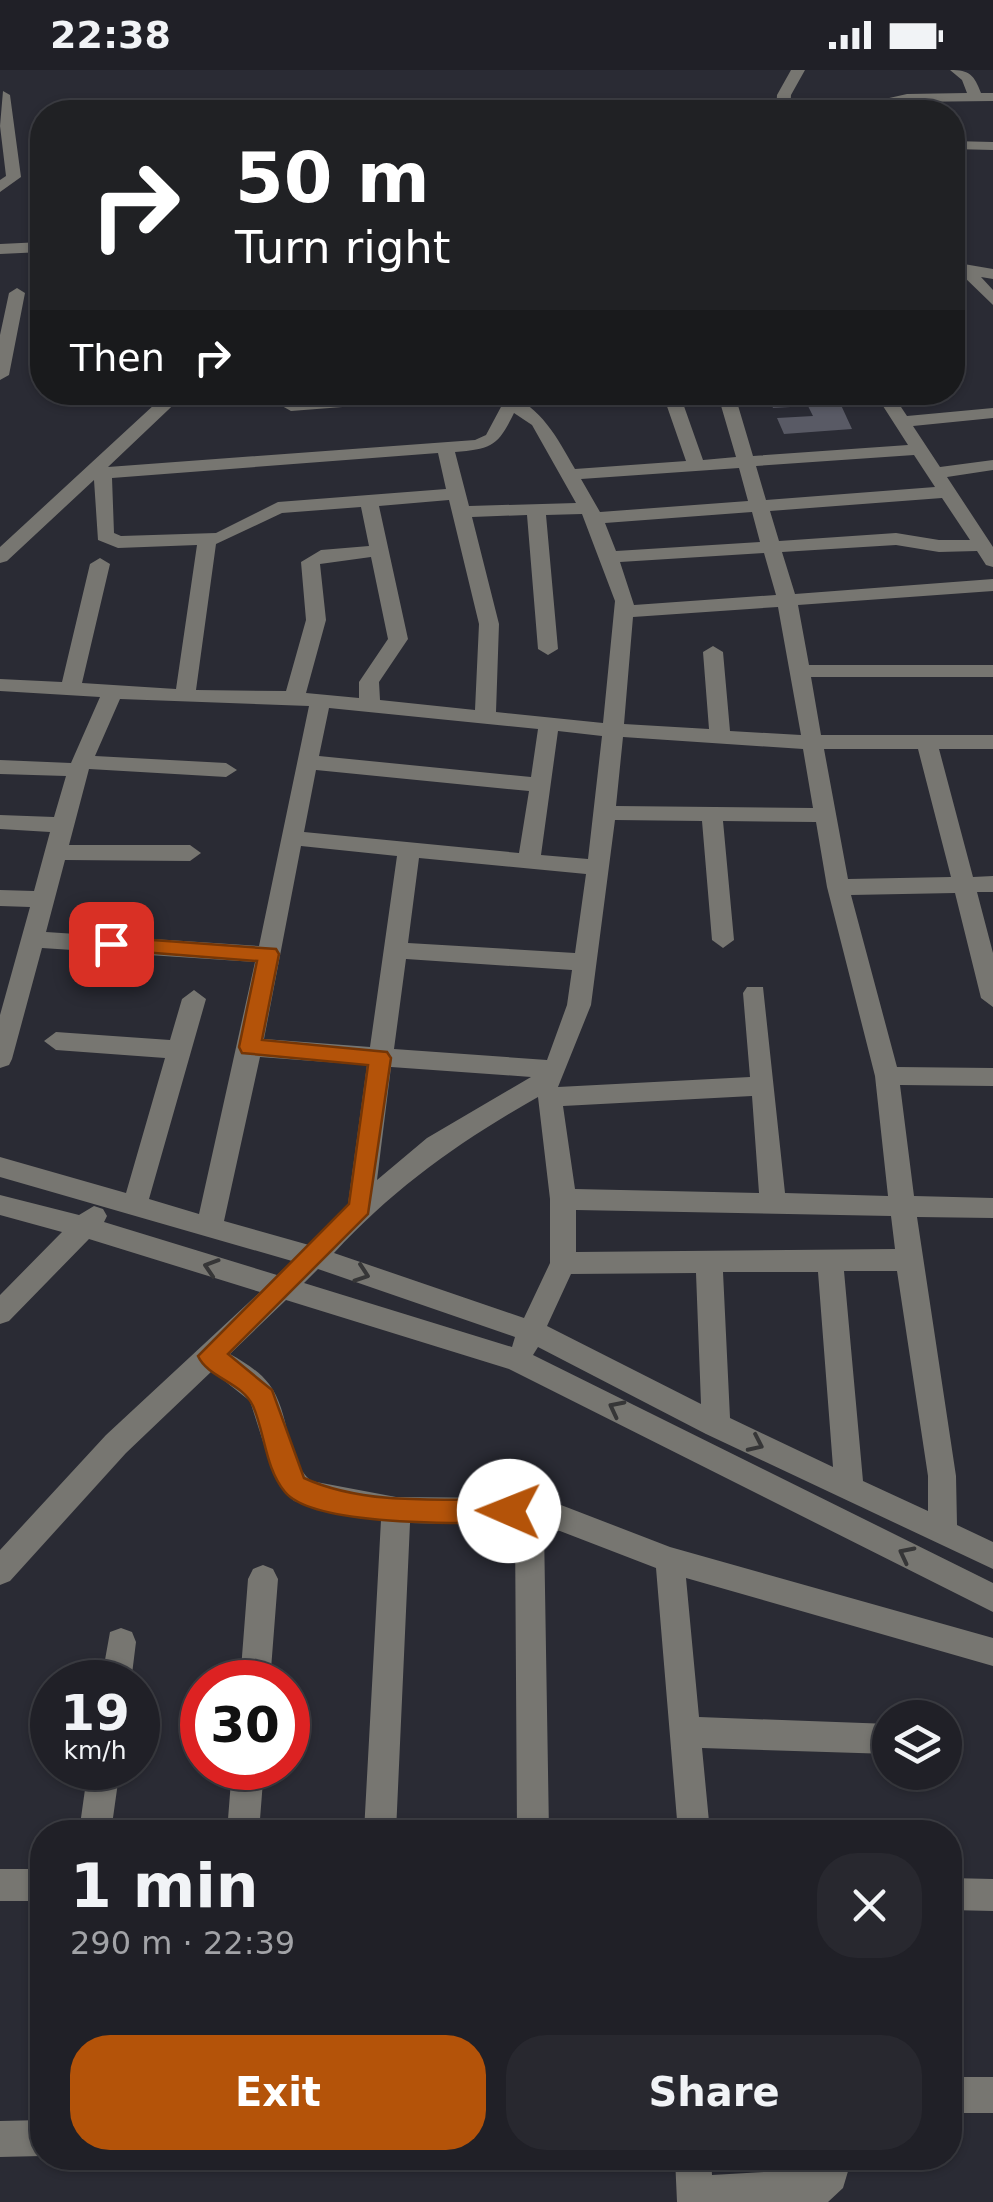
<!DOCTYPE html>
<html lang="en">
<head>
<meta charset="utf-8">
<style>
	:root { --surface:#202027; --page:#28282f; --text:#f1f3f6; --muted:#a2a3a7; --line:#3d3e44; --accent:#b45309 }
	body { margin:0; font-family:"DejaVu Sans",sans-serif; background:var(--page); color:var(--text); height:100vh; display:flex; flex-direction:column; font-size:38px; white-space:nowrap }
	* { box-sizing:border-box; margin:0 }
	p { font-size:32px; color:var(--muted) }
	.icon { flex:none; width:55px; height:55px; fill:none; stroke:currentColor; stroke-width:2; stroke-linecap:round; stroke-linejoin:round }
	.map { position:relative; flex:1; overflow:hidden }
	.details { position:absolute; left:30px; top:1750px; width:932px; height:350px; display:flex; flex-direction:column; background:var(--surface); border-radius:40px; box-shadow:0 2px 8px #0004,0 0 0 2px var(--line) }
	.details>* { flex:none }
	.banner { position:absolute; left:30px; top:30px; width:935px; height:305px; border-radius:40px; box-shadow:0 2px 8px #0004,0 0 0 2px var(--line); background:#202124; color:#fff; overflow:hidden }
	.controls { position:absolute; left:872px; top:1630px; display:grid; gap:20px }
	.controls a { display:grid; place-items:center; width:90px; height:90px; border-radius:50%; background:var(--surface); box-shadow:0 2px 8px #0004,0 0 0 2px var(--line); font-size:50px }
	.speed { position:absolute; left:30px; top:1590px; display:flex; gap:20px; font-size:50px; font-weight:700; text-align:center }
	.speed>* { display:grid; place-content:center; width:130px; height:130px; border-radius:50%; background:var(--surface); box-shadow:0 2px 8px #0004,0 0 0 2px var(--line); line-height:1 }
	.speed small { font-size:25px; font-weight:400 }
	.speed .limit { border:15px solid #d22; background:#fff; color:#111 }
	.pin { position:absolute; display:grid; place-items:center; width:85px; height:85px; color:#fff; margin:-42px; border-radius:20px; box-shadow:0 5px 15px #0006 }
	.me { position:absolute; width:110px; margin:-55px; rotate:271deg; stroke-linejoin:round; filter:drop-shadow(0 0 8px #0008) }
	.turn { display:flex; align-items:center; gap:35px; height:210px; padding:0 40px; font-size:45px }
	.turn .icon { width:130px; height:130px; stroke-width:2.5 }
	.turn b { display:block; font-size:70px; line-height:85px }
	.then { display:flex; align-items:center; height:95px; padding:0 40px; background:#0003; gap:20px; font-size:38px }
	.round { display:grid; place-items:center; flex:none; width:105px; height:105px; border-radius:40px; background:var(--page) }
	.headline { display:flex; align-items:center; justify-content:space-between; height:170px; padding:0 40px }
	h1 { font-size:60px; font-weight:700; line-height:75px }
	.action { display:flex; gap:20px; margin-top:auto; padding:20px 40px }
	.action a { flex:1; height:115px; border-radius:40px; background:var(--accent); color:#fff; font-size:40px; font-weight:700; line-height:115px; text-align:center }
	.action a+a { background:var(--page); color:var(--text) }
	.status { display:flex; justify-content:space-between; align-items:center; height:70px; padding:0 50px; background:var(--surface); direction:ltr }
	.status svg { height:28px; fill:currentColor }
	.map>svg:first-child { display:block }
	.building { fill:#595a65 }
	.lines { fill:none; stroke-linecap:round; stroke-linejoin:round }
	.minor { fill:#777671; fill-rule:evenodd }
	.oneway { stroke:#363637 }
	.route { fill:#b45309; stroke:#753606; stroke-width:2.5 }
</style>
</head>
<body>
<div class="status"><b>22:38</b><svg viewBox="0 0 49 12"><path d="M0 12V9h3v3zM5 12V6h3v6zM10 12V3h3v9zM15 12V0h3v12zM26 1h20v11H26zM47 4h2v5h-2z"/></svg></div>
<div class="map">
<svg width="993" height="2132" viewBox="0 0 993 2132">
	<rect width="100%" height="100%" fill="#2a2b34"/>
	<path class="building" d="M767 322H835L852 359 784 364 777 348 813 346 808 336 773 338Z"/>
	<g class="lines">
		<path class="minor" d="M791 0H805L791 25 790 42H776L777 25Z
			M950 0C970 0 974 5 981 23H993V31L907 32 854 42H827L907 24 967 23 962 10Z
			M3 21 10 25 21 107 0 122V110L6 106 0 56Z
			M952 71 993 72V80L952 79Z
			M42 172V182L0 184V174Z
			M952 192 993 199V209L981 207 993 220V235L960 203 952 202Z
			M17 218 25 223 9 305 0 310V265L9 223Z
			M168 322H187L108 397 475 370 486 365 502 335 486 322C533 322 554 362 575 399L686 391 662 322H679L703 390 736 387 717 322H734L753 386 908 375 874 322H891L907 346 993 338V348L913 356 940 397 993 390V400L947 407 993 477V497L986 495 977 481 939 482 896 475 782 482 795 524 993 509V521L798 535 809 595H993V607H811L821 665H993V679H939L973 807 993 806V822H977L993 883V937L981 928 955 823 851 825 897 997 993 998V1016L900 1015 914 1126 993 1128V1148L917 1147 956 1406 957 1455 993 1472V1499L706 1364 538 1277 533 1285 993 1513V1542L509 1299 286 1230 230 1284C244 1292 259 1301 269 1314 291 1343 284 1387 311 1411L396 1427 509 1428 561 1435 670 1477 993 1568V1596L686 1508 699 1647 890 1654V1684L702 1678 710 1762H678L656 1498 560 1461 544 1459 549 1762H517L515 1455 410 1453 396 1762H364L381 1450 294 1431 273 1403 250 1331 212 1301 126 1383 10 1511 0 1515V1480L106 1365 260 1222 89 1169 9 1251 0 1254V1225L62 1162 0 1145V1125L79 1145 94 1136 103 1139 107 1146 104 1152 277 1205 292 1191 0 1107V1087L126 1123 165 988 56 980 44 971 56 962 170 970 182 929 194 920 206 929 149 1129 199 1144 255 892 42 878 12 989 9 995 0 998V945L30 837 0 836V820L34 821 50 762 0 759V745L54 747 66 706 0 704V690L71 693 100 627 0 621V609L62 612 90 494 100 488 110 494 82 613 176 619 197 475 118 478 98 470 94 410 7 491 0 493V477ZM514 343 532 355 576 433 469 436 455 382C492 379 498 376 514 343ZM438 383 446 419 278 432 216 463 121 466 114 463 112 408ZM914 385 935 417 766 430 756 396ZM739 398 748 431 600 442 581 409ZM942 428 970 470H939L896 463 779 471 770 441ZM449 430 479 554 475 640 380 630 379 612 408 569 379 436ZM361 437 369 476 321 480 301 492 306 550 286 621 196 620 216 474 282 443ZM752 442 760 472 616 481 605 453ZM582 444 615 531 603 653 496 642 499 554 472 447 527 445 538 579 548 585 558 579 546 445ZM764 483 776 525 634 535 620 492ZM371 487 388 569 359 612V628L306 623 326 550 320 494ZM778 537 801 665 730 661 723 582 713 576 703 582 709 659 624 654 633 547ZM120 629 309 636 259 876 46 862 65 790 190 791 201 783 190 775H69L89 699 226 707 237 700 226 693 95 686ZM329 638 538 659 531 707 319 686ZM558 661 602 666 588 789 541 785ZM623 667 803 679 813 738 616 736ZM824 679H918L951 807 848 809ZM316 700 529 721 519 783 304 762ZM615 750 702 751 712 870 723 878 734 870 723 751 816 752 827 817 875 1006 888 1126 785 1123 763 917H747L743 923 750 1007 558 1017 591 935ZM301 776 397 786 370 977 264 969ZM419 788 586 804 575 883 408 873ZM406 889 572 900 567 935 547 990 394 979ZM260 987 367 995 348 1134 309 1175 224 1151ZM391 997 531 1007 427 1068 377 1110ZM752 1026 759 1123 575 1119 563 1036ZM538 1027 550 1129V1193L524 1248 334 1183C395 1117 460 1071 538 1027ZM576 1140 891 1146 895 1179 576 1182ZM318 1199 515 1267 512 1277 304 1213ZM844 1201H897L928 1406V1441L863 1411ZM723 1202H818L833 1397 730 1348ZM696 1203 701 1334 547 1256 571 1204Z
			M398 322H479L471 327 291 341 282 336 291 331Z
			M263 1495 273 1499 278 1509 270 1612H240L248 1509 253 1499Z
			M121 1558 132 1562 136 1572 131 1612H101L110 1562Z
			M88 1698H120L111 1762H79Z
			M232 1698H264L259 1762H227Z
			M0 1799H42V1831H0Z
			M950 1808 993 1809V1841L950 1840Z
			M950 2007H993V2043H950Z
			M42 2050V2086L0 2087V2051Z
			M675 2088H711L712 2105 812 2099 816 2088H852L843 2118 828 2132H677Z"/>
	</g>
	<defs><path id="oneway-chevron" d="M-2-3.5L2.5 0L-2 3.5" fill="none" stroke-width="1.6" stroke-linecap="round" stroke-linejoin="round" transform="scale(2.5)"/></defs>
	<g class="oneway">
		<use href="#oneway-chevron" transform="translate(211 1197) rotate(-162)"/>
		<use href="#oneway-chevron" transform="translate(362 1204) rotate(19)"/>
		<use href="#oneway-chevron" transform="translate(616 1338) rotate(-153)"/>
		<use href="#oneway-chevron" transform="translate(756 1374) rotate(25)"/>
		<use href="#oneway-chevron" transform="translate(906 1484) rotate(-153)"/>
	</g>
	<path class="route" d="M111 867 276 879 279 884 262 970 387 982 391 988 368 1144 228 1284 272 1320 304 1408C365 1436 443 1429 509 1429L518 1433 522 1441 518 1450 509 1453C463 1453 314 1457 285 1422 265 1398 265 1363 253 1336 242 1312 208 1308 198 1286L349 1134 368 995 242 983 239 977 257 891 104 879 101 874 104 869Z"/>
</svg>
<div class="controls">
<a><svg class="icon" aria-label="layers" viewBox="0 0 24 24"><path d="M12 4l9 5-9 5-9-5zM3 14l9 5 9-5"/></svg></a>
</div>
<div class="speed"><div>19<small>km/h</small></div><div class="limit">30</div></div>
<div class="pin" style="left:111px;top:874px;background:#d93025"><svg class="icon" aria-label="arrive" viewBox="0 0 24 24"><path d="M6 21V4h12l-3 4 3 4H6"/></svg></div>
<svg class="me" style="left:509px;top:1441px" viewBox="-20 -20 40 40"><circle r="19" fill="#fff"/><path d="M0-13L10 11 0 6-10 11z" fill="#b45309"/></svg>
<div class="banner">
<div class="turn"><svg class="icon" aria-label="right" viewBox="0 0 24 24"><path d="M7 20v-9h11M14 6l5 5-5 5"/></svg><div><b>50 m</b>Turn right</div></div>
<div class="then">Then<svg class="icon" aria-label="right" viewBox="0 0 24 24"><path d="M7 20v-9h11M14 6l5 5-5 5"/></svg></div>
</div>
<section class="details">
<div class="headline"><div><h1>1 min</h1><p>290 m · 22:39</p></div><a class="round"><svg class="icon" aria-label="close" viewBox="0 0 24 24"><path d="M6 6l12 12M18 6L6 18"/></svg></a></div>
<div class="action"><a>Exit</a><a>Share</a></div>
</section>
</div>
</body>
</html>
